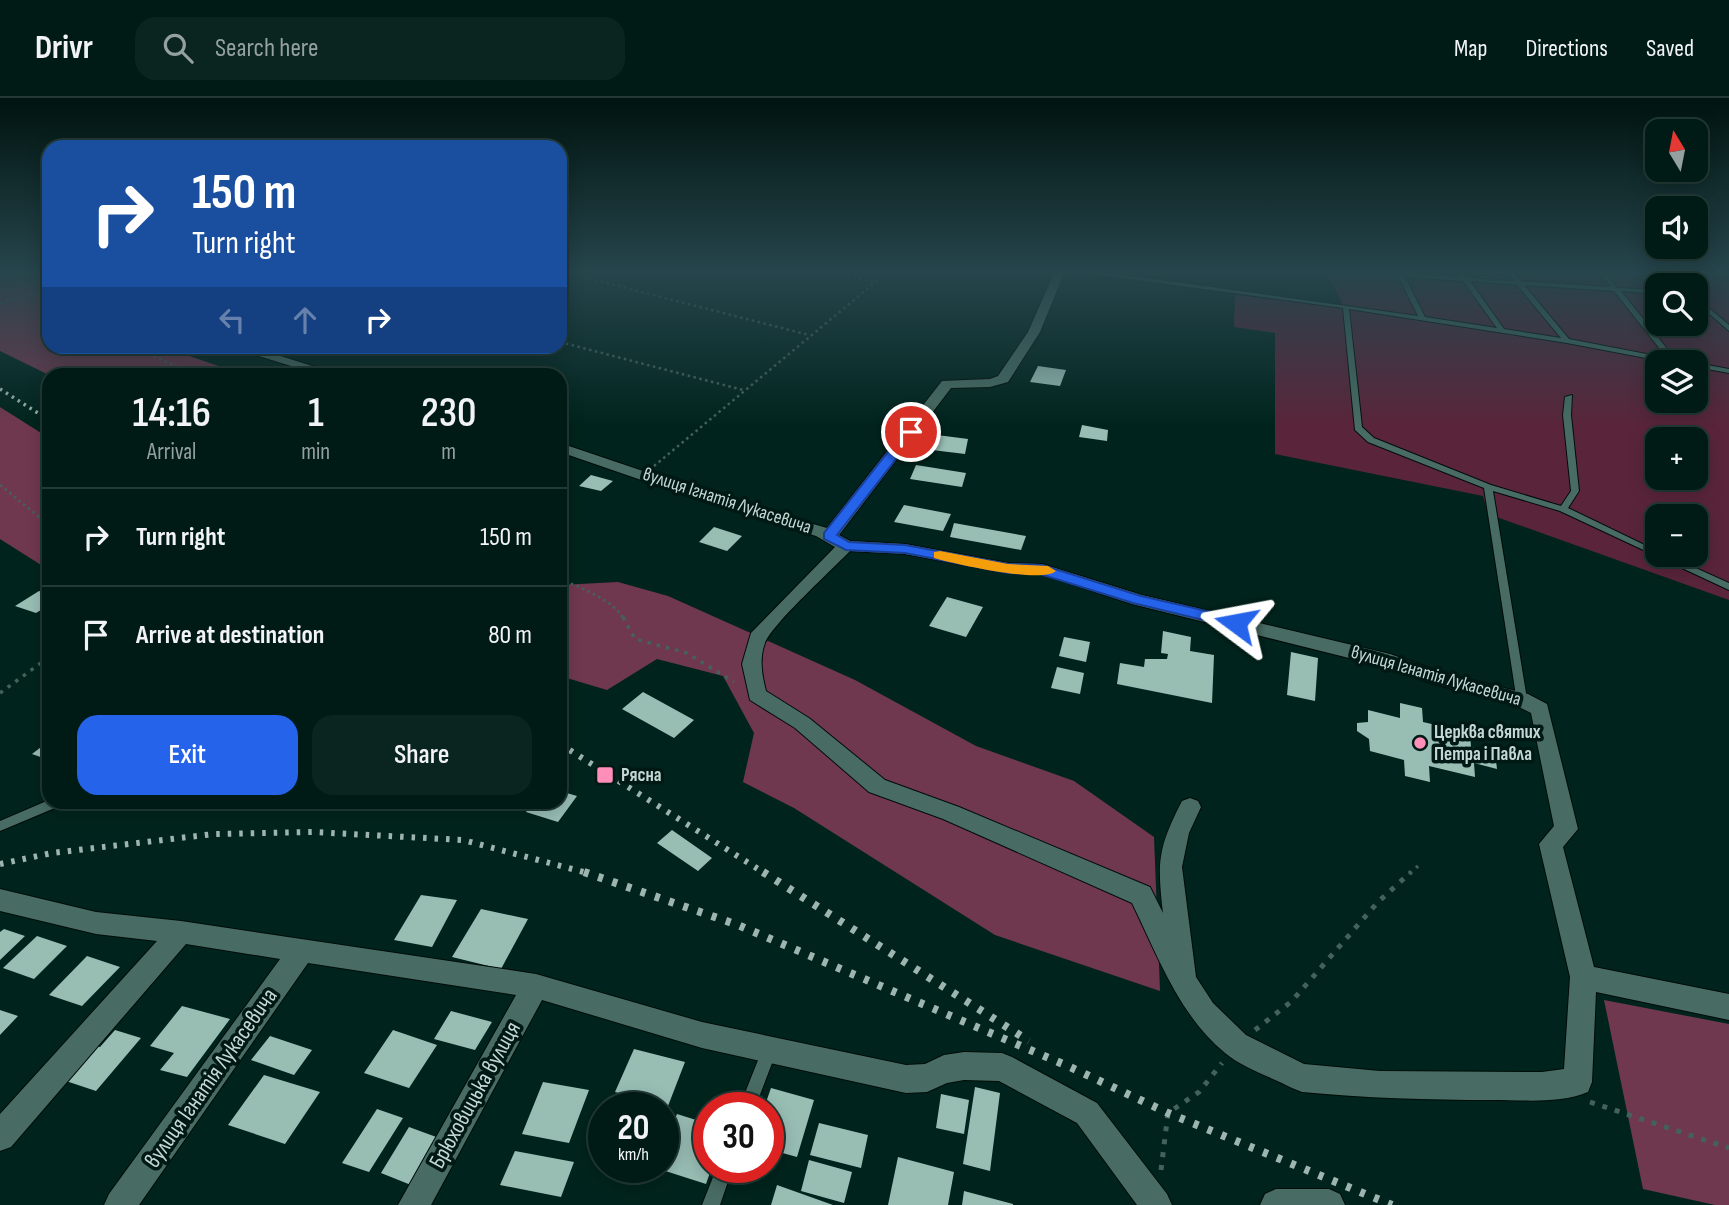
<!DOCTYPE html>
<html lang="en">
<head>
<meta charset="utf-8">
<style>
	:root { --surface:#001b16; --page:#0a241f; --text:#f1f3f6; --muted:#95a1a1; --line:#223935; --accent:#2563eb }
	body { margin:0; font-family:"Sofia Sans Condensed",sans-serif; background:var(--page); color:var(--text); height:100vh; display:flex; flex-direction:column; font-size:26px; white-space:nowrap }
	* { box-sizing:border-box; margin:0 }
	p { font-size:23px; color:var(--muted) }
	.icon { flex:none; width:38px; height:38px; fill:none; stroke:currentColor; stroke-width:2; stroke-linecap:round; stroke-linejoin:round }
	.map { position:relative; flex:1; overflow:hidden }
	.sheet { position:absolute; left:42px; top:270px; width:525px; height:441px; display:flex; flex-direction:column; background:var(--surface); border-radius:21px; box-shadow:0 4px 18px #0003,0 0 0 2px var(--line) }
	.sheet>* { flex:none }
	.top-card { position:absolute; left:42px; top:42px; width:525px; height:214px; border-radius:21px; box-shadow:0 4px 18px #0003,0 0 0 2px var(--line); background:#1a4fa0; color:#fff; overflow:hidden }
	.needle { width:46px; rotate:350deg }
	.tools { position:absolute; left:1645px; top:21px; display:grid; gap:14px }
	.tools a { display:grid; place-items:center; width:63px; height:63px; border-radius:14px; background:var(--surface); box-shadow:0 4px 18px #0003,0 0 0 2px var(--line); font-size:35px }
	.speed { position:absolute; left:588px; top:994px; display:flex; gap:14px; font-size:35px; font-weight:700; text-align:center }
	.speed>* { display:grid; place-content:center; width:91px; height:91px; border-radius:50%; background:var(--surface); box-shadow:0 4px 18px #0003,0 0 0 2px var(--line); line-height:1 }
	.speed small { font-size:18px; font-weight:400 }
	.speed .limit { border:10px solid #d22; background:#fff; color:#111 }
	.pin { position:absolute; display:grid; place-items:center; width:60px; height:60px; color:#fff; margin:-30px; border:4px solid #fff; border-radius:50%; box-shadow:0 2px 7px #0007 }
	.me { position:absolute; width:77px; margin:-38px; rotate:283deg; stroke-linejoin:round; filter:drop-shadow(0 0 5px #0008) }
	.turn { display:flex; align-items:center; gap:24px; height:147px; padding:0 35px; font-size:32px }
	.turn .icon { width:91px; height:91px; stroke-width:2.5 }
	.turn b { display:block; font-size:49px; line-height:60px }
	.lanes { display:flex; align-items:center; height:66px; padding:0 35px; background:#0003; justify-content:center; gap:35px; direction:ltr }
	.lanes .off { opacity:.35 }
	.eta { display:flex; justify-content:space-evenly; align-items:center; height:119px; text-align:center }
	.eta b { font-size:42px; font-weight:600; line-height:49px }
	.action { display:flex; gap:14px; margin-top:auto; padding:14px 35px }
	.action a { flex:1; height:80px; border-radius:21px; background:var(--accent); color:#fff; font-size:28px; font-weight:600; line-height:80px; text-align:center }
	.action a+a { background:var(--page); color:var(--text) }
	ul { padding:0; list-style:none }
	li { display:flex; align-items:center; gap:21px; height:98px; padding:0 35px; border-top:2px solid var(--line) }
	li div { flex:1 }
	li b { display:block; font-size:26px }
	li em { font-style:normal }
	header { display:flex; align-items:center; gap:42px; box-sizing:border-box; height:98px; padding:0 35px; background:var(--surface); border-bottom:2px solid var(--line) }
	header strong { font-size:33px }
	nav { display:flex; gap:38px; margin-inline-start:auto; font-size:24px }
	.search { width:490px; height:63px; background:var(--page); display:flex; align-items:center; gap:18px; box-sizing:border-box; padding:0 24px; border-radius:21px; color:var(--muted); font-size:26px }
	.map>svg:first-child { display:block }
	.green { fill:#5a253b; fill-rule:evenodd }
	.forest { fill:#70384e }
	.building { fill:#98beb4 }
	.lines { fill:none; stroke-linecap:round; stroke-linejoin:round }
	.service-casing { stroke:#000c07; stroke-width:2 }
	.minor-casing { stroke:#000c07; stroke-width:2 }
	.path-far2 { stroke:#44625c; stroke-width:2.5; stroke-dasharray:2.5 3.5; stroke-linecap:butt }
	.path-far1 { stroke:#44625c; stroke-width:3.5; stroke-dasharray:3.5 6; stroke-linecap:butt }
	.path { stroke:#44625c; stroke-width:5; stroke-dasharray:5 8; stroke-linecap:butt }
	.service { fill:#486c63; fill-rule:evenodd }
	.minor { fill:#486c63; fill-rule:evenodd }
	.rail-far2 { stroke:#9eb4af; stroke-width:3.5; stroke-dasharray:2.5 4.5; stroke-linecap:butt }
	.rail-far1 { stroke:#9eb4af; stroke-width:6; stroke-dasharray:3.5 8; stroke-linecap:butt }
	.rail { stroke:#9eb4af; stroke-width:8; stroke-dasharray:5 10; stroke-linecap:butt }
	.route { fill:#2563eb; stroke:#184099; stroke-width:2 }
	.slow { fill:#f59e0b }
	.poi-dot { fill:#ff8eb9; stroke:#001914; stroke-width:2.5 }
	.labels { text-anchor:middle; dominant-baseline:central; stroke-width:7; stroke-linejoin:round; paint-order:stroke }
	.street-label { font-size:19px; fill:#c4d7d2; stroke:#001914 }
	.poi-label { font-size:19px; font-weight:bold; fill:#c4d7d2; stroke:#001914; text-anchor:start }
	.near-street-label { font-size:23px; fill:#c4d7d2; stroke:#001914 }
</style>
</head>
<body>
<header>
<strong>Drivr</strong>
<div class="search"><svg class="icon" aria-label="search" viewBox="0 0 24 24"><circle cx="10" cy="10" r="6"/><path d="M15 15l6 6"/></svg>Search here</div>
<nav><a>Map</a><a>Directions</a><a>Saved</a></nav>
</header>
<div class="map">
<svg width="1729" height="1107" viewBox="0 0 1729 1107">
	<rect width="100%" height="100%" fill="#00241d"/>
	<path class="green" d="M1326 173 1729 174V502L1488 416 1483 398 1275 356V235L1234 229 1235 195 1341 210 1342 205ZM1657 187H1696V226H1657ZM1657 264H1696V303H1657ZM1657 341H1696V380H1657ZM1657 418H1696V457H1657Z"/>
	<path class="forest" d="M0 173H49V248L163 249 242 276 49 277 0 253Z
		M0 309 49 340V472L0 441Z
		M618 484 668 498 855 582 976 648 1074 683 1154 739 1160 893 995 837 794 710 743 684 754 635 723 578 657 561 607 592 560 578V487Z
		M1604 902 1729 926V1107H1715L1643 1091Z"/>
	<path class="building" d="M1038 268 1066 272 1060 288 1030 284Z
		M1082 327 1108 332 1107 343 1079 339Z
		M937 337 968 341 965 356 932 352Z
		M916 367 966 375 962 389 910 381Z
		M591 377 613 383 601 393 579 388Z
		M904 407 951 416 943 433 894 424Z
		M954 425 1026 438 1021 452 950 439Z
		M714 429 742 438 727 453 699 444Z
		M39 493 49 496V507L36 515 15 508Z
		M947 499 983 509 966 539 929 528Z
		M1163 533 1191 539 1190 553 1214 557 1212 605 1117 586 1120 565 1144 569 1145 561H1167L1168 556 1161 555Z
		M1064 539 1090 544 1086 564 1059 558Z
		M1291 554 1318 560 1315 603 1287 597Z
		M1057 569 1084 575 1080 596 1051 590Z
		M643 594 694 622 674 640 622 611Z
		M1400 605 1422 610 1423 624 1470 635 1471 649 1495 654 1497 671 1474 665 1475 679 1429 668 1430 684 1405 678 1404 662 1370 653 1369 641 1357 633V625L1368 624V612L1400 620Z
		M49 643V662L32 656Z
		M560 693 577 698 558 724 526 714 534 704H560Z
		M672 732 712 760 698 773 657 745Z
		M421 797 457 802 432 849 394 842Z
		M481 811 528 821 501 871 452 859Z
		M4 831 25 838 0 862V834Z
		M37 838 67 848 34 881 3 870Z
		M87 858 120 869 82 908 49 897Z
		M182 908 230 921 187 979 160 972 174 955 150 948Z
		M0 912 18 918 0 937Z
		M451 913 492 924 475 952 434 941Z
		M115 932 141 940 96 993 60 981 91 946 100 949Z
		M393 932 437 947 409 990 364 975Z
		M270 938 312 952 294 977 251 962Z
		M634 951 685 964 668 1008 615 994Z
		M264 977 320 994 285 1046 228 1027Z
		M543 984 589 992 569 1045 522 1036Z
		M975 989 1000 995 990 1073 963 1066Z
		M771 990 814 1002 797 1059 768 1051V1010H764Z
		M941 996 969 1002 964 1036 936 1030Z
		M377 1011 403 1020 369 1074 342 1065Z
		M677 1016 709 1026V1069H712L706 1086 656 1070 663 1069V1048Z
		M819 1025 868 1037 861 1070 810 1057Z
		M409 1029 439 1040 411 1087 381 1075Z
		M515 1053 574 1064 561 1099 500 1087Z
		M898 1059 954 1074 948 1107H888Z
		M809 1062 852 1074 844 1105 801 1093Z
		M777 1087 833 1107H771Z
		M964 1093 1013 1106V1107H962Z"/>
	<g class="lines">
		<defs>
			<path id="service" d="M1082 173H1096L1418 218 1396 174 1397 173H1401L1403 175 1460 179 1456 173H1462L1467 180 1514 183 1506 173H1512L1521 183 1611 189 1598 173H1604L1617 190 1657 192V196L1621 193 1676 262 1680 264H1667L1567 245 1349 211 1362 329 1374 340 1491 387 1561 408 1571 393 1563 317 1565 299 1572 297 1571 317 1579 393 1568 410 1657 453V457H1667L1729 485V492L1560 413 1493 393 1527 601 1525 604H1517L1484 390 1368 344 1355 332 1343 210 1085 175ZM1405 179 1463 183 1497 230 1425 219ZM1470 183 1517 187 1561 240 1504 231ZM1524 187 1614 193 1667 260 1569 241Z
				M1667 173H1673L1685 187H1679Z
				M1704 173 1729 174V178L1707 175Z
				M1696 199 1729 227V233L1696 204Z
				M1696 265 1729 271V275L1696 269Z
				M49 702 64 704 62 707 0 733V723Z
				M769 944 774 947 777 952 755 1010H739L764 947Z
				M717 1069H733L720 1107H702Z"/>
			<path id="minor" d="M1055 173H1065L1040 234 1008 284 990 289 951 290 839 437 850 443 905 446 1008 465 1042 466 1142 497 1390 556 1444 575 1528 596 1547 606 1578 731 1563 749 1594 869 1729 896V922L1596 894 1592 984 1588 994C1559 1006 1523 1002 1492 1002 1428 1002 1365 1000 1302 994L1292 990C1271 979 1243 970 1225 955 1178 916 1158 858 1132 805L943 721 869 694 795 630 750 602 742 566 751 535 835 449 816 438 708 405 560 354V345L720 399 827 430 942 283 990 281 998 278 1028 234ZM850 453 905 456 1008 475 1041 476 1132 506 1385 569 1433 586 1515 607 1531 615 1554 728 1539 746 1570 879 1564 971 1542 974 1380 973 1304 966 1246 937 1213 905 1196 879 1182 769 1189 735 1201 709 1198 703 1190 700 1182 703C1158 750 1157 763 1163 815L1150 789 959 709 885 682 809 620 766 593C762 577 759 561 765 545 772 526 833 471 850 453Z
				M227 248H249L337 276H317Z
				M0 791 96 814 181 823 536 876 702 924 906 967 925 966 944 957 964 954 1002 955 1012 959 1097 1005 1167 1096 1172 1107H1137L1077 1025 999 983 964 982 947 985 927 994 906 995 702 950 542 902 431 1107H398L516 897 308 865 139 1107H104L109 1096 280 861 186 846 11 1049 0 1053V1016L157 843 96 836 0 813Z
				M1276 1091H1329L1340 1096 1345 1107H1260L1265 1096Z"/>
		</defs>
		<use href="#service" class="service-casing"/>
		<use href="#minor" class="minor-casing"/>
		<path class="path-far2" d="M560 173 809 237
			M824 173 876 184
			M12 178 49 207
			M0 205 35 196
			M560 244 743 292
			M132 248 193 276
			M654 368 889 173
			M0 387 49 427
			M560 481C581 490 612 501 624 521"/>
		<path class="path-far1" d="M623 519 635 541 687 555 734 584
			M0 595 49 559
			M1409 776 1418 768"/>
		<path class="path" d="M1255 932 1292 903 1377 805 1411 774
			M1590 1004 1729 1050
			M1161 1072 1168 1015 1199 994 1222 965"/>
		<use href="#service" class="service"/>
		<use href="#minor" class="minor"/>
		<path class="rail-far2" d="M0 291 49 322"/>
		<path class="rail-far1" d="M560 646 766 776
			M0 766 52 755 214 736 313 734 463 742 591 776"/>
		<path class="rail" d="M584 774 738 827 1070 969 1168 1015 1392 1107
			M763 774 1029 943"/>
	</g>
	<linearGradient id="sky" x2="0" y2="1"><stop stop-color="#001410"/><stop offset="0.53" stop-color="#26454c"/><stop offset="1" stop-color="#26454c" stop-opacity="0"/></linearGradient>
	<rect width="1729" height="328" fill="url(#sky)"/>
	<path class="route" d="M911 330 917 334 837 437 849 444 905 447 1008 466 1042 467 1141 498 1242 521 1244 525 1236 530 1133 505 1040 476 1008 475 905 455 846 452 824 441V435L906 331Z"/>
	<path class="slow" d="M940 453 1008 466 1048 468 1056 473C1042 486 955 466 934 460V454Z"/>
	<g class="poi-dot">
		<circle cx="1420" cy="645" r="7"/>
		<rect x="596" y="668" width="18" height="18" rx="3.5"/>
	</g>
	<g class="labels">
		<g class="street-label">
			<text transform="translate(727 403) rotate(18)">вулиця Ігнатія Лукасевича</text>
			<text transform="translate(1436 578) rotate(16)">вулиця Ігнатія Лукасевича</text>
		</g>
		<g class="poi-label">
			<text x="1434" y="634">Церква святих<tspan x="1434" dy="22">Петра і Павла</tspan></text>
			<text x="621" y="677">Рясна</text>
		</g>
		<g class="near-street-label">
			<text transform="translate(211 980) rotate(-55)">вулиця Ігнатія Лукасевича</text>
			<text transform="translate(475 997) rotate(-61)">Брюховицька вулиця</text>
		</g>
	</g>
</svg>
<div class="tools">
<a><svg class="needle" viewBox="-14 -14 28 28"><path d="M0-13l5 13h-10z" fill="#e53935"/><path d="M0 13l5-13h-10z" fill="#95a1a1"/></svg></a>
<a><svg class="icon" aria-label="sound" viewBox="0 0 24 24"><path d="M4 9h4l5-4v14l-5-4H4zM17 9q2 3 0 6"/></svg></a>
<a><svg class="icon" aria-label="search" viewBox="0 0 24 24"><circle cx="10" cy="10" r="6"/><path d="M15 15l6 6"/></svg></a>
<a><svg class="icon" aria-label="layers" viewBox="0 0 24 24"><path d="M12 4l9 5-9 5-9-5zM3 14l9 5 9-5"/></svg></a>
<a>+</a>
<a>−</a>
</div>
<div class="speed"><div>20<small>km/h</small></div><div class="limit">30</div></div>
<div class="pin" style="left:911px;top:334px;background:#d93025"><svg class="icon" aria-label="arrive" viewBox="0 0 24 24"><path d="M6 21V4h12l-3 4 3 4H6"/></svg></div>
<svg class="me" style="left:1236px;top:525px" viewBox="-20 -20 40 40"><path d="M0-17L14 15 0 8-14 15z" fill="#2563eb" stroke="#fff" stroke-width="4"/></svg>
<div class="top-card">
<div class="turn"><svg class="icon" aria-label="right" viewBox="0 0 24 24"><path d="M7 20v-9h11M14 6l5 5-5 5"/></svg><div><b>150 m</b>Turn right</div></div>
<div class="lanes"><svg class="icon off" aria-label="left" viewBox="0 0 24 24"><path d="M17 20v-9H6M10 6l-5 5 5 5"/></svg><svg class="icon off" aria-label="ahead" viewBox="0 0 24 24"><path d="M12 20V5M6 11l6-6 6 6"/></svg><svg class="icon" aria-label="right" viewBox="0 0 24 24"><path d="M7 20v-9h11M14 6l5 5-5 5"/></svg></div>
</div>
<section class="sheet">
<div class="eta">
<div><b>14:16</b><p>Arrival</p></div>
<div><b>1</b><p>min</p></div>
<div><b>230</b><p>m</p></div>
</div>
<ul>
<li><svg class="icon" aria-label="right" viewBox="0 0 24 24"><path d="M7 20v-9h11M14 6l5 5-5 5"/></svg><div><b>Turn right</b></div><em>150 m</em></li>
<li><svg class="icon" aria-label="arrive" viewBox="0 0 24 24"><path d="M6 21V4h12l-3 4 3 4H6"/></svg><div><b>Arrive at destination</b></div><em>80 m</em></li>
</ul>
<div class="action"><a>Exit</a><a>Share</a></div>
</section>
</div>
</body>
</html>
